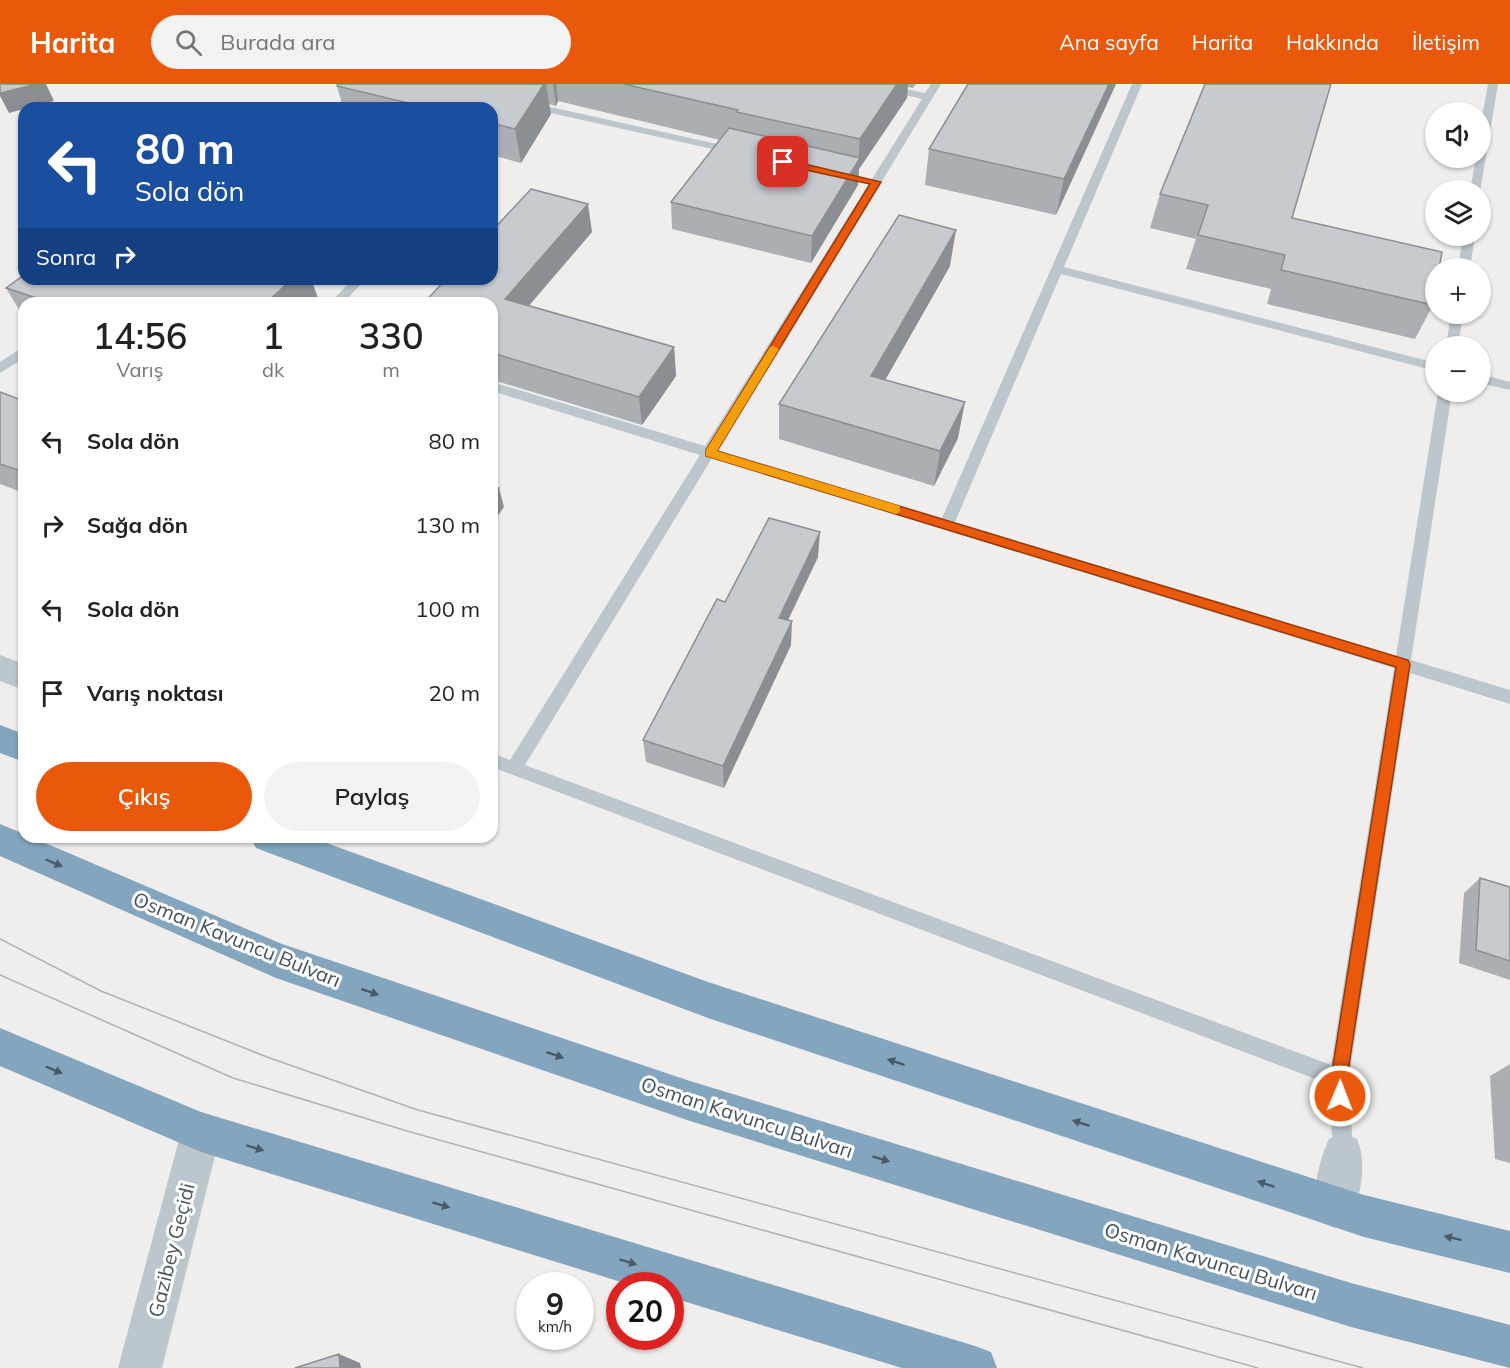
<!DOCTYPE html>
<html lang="tr">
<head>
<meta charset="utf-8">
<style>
	:root { --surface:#fff; --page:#f2f2f2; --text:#222; --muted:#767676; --accent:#ea580c }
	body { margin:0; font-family:Mulish,sans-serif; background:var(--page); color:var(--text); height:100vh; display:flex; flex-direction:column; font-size:22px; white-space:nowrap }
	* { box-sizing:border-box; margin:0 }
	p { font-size:20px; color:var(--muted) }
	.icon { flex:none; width:33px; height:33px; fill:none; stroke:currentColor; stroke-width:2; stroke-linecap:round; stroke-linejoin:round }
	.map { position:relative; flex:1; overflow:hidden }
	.drawer { position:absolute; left:18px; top:213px; width:480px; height:546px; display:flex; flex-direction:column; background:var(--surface); border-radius:18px; box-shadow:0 2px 4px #0004 }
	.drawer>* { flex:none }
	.hud { position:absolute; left:18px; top:18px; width:480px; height:183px; border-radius:18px; box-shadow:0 2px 4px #0004; background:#1a4fa0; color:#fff; overflow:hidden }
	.controls { position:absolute; left:1425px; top:18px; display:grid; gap:12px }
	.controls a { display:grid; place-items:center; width:66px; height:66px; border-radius:50%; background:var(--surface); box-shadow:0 2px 4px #0004; font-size:30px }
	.speed { position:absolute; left:516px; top:1188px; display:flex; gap:12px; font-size:30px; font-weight:700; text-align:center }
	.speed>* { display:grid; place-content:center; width:78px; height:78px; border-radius:50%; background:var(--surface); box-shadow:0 2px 4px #0004; line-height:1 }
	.speed small { font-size:15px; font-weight:400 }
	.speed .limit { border:9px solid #d22; background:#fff; color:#111 }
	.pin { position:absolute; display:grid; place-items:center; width:51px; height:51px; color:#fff; margin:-26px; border-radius:12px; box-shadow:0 3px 9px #0006 }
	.me { position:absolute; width:66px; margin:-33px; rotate:1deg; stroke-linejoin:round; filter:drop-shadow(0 0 4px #0008) }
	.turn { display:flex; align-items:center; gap:21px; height:126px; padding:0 18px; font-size:27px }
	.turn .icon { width:78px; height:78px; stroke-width:2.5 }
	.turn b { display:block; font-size:42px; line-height:51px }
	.then { display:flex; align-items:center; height:57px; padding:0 18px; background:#0003; gap:12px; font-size:22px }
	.eta { display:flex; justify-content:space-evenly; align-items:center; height:102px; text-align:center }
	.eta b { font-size:36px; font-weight:600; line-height:42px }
	.button { display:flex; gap:12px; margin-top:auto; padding:12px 18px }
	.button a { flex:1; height:69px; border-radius:36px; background:var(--accent); color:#fff; font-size:24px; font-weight:600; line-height:69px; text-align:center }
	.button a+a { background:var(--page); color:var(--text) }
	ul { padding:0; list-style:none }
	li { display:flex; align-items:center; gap:18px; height:84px; padding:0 18px }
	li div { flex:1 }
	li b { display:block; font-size:22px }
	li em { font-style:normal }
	header { display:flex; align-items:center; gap:36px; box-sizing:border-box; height:84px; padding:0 30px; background:var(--accent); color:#fff }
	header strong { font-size:28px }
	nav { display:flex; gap:33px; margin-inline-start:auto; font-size:21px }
	.search { width:420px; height:54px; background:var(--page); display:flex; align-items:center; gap:15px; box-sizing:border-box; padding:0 21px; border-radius:33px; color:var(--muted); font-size:22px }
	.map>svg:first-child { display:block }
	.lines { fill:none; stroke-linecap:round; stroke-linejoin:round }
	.lane { fill:#bbc6cd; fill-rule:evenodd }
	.street { fill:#bbc6cd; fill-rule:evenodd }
	.highway { fill:#83a5be; fill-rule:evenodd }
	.tram { stroke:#afb3b8; stroke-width:1.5 }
	.wall { fill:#abafb3 }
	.shaded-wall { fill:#8b8e92 }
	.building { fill:#c7cbd0; stroke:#8b8e92; stroke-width:1.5 }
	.oneway { fill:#4b5a65 }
	.route { fill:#ea580c; stroke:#983908; stroke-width:1.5 }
	.slow { fill:#f59e0b }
	.labels { text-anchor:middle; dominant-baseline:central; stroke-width:6; stroke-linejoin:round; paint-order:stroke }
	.near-street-label { font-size:20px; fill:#45525b; stroke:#fff }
</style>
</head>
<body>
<header>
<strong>Harita</strong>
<div class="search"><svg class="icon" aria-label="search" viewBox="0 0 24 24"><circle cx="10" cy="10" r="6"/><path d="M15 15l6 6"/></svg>Burada ara</div>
<nav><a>Ana sayfa</a><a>Harita</a><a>Hakkında</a><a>İletişim</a></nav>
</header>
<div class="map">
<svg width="1510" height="1284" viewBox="0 0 1510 1284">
	<rect width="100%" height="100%" fill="#f0eded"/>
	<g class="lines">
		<path class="lane" d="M861 0H881L925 9 931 0H941L718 366 942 434 1132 0H1142L1064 183 1436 279V287L1061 190 955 438 1396 572 1438 308H1452L1411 576 1510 606V620L1410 589 1349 994 1353 1069 1350 1076 1343 1079 1336 1076 1333 1069 1329 1000 492 683V669L510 676 700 371 492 307V298L705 362 922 15ZM712 374 1394 584 1331 981 525 681Z
			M1488 0H1498L1480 108 1470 106 1476 74H1480V44Z
			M528 18 735 64 741 67 735 70 524 23 523 21Z
			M1463 152H1475L1470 184H1458Z
			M353 195H366L343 219H330Z
			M1451 230H1463L1458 262H1446Z
			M20 265 24 266V274L0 289V278Z
			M1480 290 1510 298V306L1480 299Z"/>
		<path class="street" d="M0 571 24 580V606L0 597Z
			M201 1028 215 1034 221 1048 162 1284H118L181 1048 187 1034Z
			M1343 1049 1357 1055C1368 1079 1360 1114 1350 1138L1335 1144 1320 1138C1310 1113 1318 1079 1329 1055Z"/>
		<path class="highway" d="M0 641 24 650V678L0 669Z
			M0 740 24 750V753H31L282 860 690 997 1351 1199 1510 1241V1284L1351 1243 690 1037 276 894 0 772Z
			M250 753H310L708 898 1364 1111 1510 1147V1189L1364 1153 708 934 256 764Z
			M0 944 201 1028 975 1262 991 1268 997 1284H902L670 1213V1202H634L201 1068 0 982Z"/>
		<path class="tram" d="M0 855 101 907 267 973 418 1026 1363 1284
			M0 891 233 994 407 1047 1258 1284"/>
	</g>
	<path class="wall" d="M338 0H916L913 4 908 3 907 14 859 85 858 101 811 179 672 145 671 118 720 56 558 17 556 22 549 20 551 30 521 79 492 71V24H343L337 2Z
		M1116 0 1056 131 925 101 929 65Z
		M1160 110 1292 134 1433 221 1415 255 1267 220 1271 205 1186 185 1196 155 1150 144Z
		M592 148 529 222 674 263 676 292 642 341 493 296 492 297V219Z
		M950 182 885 296 958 354 934 402 779 355V320Z
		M6 204 319 217 317 219H24V234Z
		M0 308 24 317V409L0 400Z
		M818 473 788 536 791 561 724 704 646 678 643 656 725 518Z
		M1480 794 1510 803V896L1459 879 1464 809Z
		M1510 980V1079L1495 1075 1490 992Z"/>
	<path class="shaded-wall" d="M37 0H46L54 17 28 24H24V25L9 29 0 12V9Z
		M544 0H546L551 30 521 79 515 45Z
		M553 0H556L558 17 556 22Z
		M897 0H908L907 14 859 85 858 101 811 179 812 152 858 78 860 55Z
		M1109 0H1116L1056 131 1064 95Z
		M588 120 592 148 510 243 505 215Z
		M956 146 950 182 867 328 871 292Z
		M292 195H311L319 217 317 219H266Z
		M674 263 676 292 642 341 639 313Z
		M965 318 958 354 934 402 940 367Z
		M499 404 504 423 492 440V415Z
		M820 448 818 473 778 557 779 534Z
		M792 537 791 561 724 704 723 682Z
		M339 1270 360 1279 361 1284H340Z"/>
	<path class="building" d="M0 0H37L0 9Z
		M338 0H544L515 45 492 39V24H429L337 2Z
		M623 0H897L860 55 736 28 738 26Z
		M968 0H1109L1064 95 929 65Z
		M1205 0H1331L1292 134 1442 168 1439 184H1436V209L1433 221 1281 186 1285 171 1198 151 1208 121 1160 110Z
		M729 44 860 74 812 152 671 118Z
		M531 105 588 120 505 215 674 263 639 313 492 269V219H424L446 195H492V147Z
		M899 131 956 146 871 292 965 318 940 367 779 320Z
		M24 191V195H292L266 219H52L6 204Z
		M0 308 24 317V388L0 380Z
		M492 402 499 404 492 415Z
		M769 434 820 448 779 534 792 537 723 682 643 656 717 515 725 518Z
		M1480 794 1510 803V877L1476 866Z
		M339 1270 340 1284H295Z"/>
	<defs><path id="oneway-solid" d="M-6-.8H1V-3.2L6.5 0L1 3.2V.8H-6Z" transform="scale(1.5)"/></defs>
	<g class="oneway">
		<use href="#oneway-solid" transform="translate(54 779) rotate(23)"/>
		<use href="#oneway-solid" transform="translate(370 908) rotate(19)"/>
		<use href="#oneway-solid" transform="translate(555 971) rotate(19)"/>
		<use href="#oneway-solid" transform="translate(896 978) rotate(-162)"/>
		<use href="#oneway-solid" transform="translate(54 986) rotate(23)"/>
		<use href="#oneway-solid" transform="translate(1081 1039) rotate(-162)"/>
		<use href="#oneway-solid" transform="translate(255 1064) rotate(17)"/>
		<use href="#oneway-solid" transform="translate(881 1075) rotate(17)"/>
		<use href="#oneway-solid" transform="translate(1266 1100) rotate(-162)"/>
		<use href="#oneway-solid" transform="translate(441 1121) rotate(17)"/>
		<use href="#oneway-solid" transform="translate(1453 1154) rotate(-166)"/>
		<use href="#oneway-solid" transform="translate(628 1178) rotate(17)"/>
	</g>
	<path class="route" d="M783 75 881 98 717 367 1408 576 1410 580 1347 994 1346 1018 1340 1021 1334 1018 1331 994 1396 583 706 372V366L870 100 779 80 778 78Z"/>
	<path class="slow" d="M774 262 779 265 717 367 900 422V428L896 430 706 372V366L770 263Z"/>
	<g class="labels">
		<g class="near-street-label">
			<text transform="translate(237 855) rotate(22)">Osman Kavuncu Bulvarı</text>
			<text transform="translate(747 1033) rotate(18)">Osman Kavuncu Bulvarı</text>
			<text transform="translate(171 1166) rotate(-76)">Gazibey Geçidi</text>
			<text transform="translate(1211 1177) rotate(17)">Osman Kavuncu Bulvarı</text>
		</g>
	</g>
</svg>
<div class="controls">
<a><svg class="icon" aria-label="sound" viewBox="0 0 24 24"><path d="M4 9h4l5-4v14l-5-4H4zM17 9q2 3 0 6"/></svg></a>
<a><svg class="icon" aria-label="layers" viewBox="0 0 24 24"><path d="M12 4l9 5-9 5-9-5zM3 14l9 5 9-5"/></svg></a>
<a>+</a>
<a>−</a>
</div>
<div class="speed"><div>9<small>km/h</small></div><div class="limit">20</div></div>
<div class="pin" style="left:783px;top:78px;background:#d93025"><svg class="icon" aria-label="arrive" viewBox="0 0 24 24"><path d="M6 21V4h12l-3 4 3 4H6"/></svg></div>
<svg class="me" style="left:1340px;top:1012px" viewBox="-20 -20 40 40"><circle r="17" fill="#ea580c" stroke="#fff" stroke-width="3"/><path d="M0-11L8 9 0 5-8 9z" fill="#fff"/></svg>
<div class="hud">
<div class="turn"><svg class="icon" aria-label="left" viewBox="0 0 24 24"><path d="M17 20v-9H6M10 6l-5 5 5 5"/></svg><div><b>80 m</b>Sola dön</div></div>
<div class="then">Sonra<svg class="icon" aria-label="right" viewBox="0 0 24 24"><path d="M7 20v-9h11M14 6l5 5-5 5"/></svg></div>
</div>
<section class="drawer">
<div class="eta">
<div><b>14:56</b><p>Varış</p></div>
<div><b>1</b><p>dk</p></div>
<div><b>330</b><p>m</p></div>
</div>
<ul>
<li><svg class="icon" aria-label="left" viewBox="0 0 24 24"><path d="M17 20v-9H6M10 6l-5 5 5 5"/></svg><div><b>Sola dön</b></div><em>80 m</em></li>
<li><svg class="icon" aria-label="right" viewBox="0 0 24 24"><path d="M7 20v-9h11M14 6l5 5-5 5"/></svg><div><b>Sağa dön</b></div><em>130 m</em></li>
<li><svg class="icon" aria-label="left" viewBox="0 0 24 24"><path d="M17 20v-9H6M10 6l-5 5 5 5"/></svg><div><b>Sola dön</b></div><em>100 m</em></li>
<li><svg class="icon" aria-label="arrive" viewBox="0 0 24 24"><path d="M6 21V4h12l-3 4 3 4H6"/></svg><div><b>Varış noktası</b></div><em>20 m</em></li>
</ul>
<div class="button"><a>Çıkış</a><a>Paylaş</a></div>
</section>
</div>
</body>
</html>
